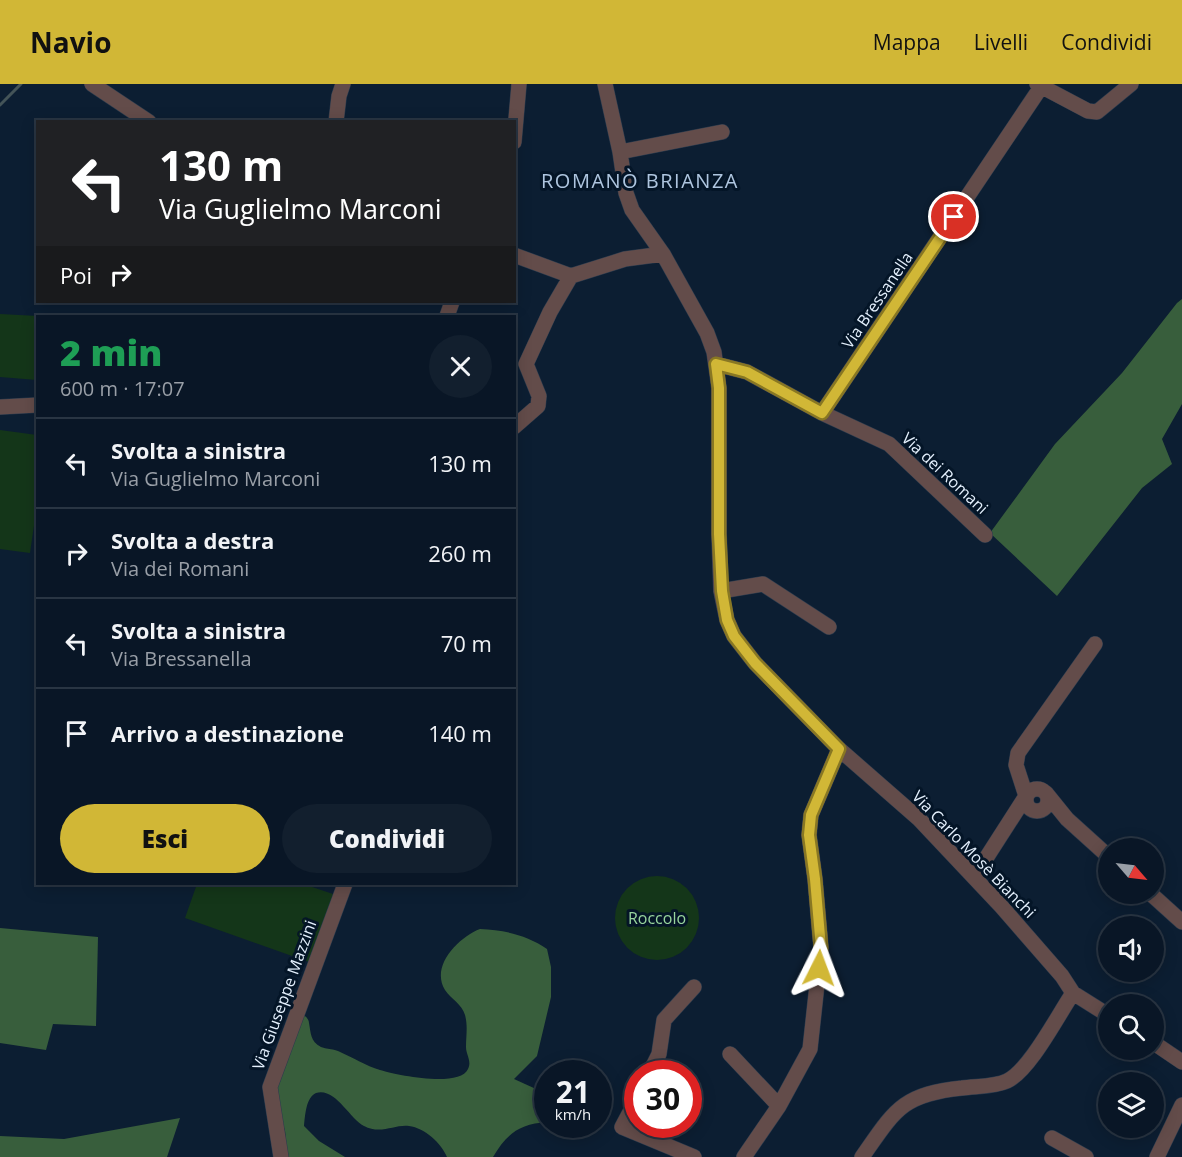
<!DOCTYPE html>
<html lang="it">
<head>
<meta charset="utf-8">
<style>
	:root { --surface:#091626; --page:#121f2e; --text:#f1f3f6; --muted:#999fa7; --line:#293543; --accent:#d1b736 }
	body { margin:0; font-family:"Open Sans",sans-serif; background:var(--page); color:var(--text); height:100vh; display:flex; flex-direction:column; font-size:22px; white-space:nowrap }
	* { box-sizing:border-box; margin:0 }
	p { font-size:20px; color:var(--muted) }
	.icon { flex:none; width:33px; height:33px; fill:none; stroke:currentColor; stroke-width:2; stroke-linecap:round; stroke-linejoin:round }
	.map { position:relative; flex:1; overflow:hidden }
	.drawer { position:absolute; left:36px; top:231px; width:480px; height:570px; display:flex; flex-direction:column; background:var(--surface); border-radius:0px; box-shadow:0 3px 15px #0003,0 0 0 2px var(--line) }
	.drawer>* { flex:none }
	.hud { position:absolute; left:36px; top:36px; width:480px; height:183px; border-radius:0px; box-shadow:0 3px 15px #0003,0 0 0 2px var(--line); background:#202124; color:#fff; overflow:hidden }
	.needle { width:39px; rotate:118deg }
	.fabs { position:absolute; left:1098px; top:754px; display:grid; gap:12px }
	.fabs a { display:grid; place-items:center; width:66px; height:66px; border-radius:50%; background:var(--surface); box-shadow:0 3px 15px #0003,0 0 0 2px var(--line); font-size:30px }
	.speed { position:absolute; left:534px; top:976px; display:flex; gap:12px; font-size:30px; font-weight:700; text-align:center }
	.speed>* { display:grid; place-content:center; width:78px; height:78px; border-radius:50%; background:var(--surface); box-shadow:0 3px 15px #0003,0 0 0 2px var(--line); line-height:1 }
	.speed small { font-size:15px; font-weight:400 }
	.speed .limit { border:9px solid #d22; background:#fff; color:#111 }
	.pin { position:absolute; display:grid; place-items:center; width:51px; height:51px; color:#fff; margin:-26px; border:3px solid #fff; border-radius:50%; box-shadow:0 2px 6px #0007 }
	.me { position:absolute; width:66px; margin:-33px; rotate:3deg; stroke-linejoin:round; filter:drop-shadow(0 0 4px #0008) }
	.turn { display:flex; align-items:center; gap:21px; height:126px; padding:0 24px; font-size:27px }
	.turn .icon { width:78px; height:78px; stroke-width:2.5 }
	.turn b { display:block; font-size:42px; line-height:51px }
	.then { display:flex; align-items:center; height:57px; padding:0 24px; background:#0003; gap:12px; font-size:22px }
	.round { display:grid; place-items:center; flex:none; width:63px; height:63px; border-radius:32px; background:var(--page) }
	.overview { display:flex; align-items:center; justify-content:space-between; height:102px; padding:0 24px }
	h1 { font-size:36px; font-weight:800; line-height:45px; color:#1e9e55 }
	.cta { display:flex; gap:12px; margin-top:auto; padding:12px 24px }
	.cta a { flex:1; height:69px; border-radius:36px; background:var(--accent); color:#111; font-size:24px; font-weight:800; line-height:69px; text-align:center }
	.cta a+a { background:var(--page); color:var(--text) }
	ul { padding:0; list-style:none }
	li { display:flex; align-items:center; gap:18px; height:90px; padding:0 24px; border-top:2px solid var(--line) }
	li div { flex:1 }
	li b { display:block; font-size:22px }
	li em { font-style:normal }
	header { display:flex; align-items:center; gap:36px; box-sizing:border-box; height:84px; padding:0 30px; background:var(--accent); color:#111 }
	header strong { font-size:28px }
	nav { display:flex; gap:33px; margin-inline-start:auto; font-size:21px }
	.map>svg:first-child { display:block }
	.green { fill:#143619 }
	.forest { fill:#385e3c }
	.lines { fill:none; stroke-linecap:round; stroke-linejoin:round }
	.stream { stroke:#445458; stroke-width:3 }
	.minor-casing { stroke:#2a3b4e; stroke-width:16 }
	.minor { stroke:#634c4a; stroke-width:15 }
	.route-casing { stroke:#887723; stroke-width:15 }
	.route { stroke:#d1b736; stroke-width:10 }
	.labels { text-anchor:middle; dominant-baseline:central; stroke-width:6; stroke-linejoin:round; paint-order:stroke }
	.street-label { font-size:16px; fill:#e4f0fd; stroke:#041527 }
	.park-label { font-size:16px; fill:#98d59d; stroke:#041527 }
	.quarter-label { font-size:20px; letter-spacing:1.5px; fill:#aec5df; stroke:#041527 }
</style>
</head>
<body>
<header>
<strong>Navio</strong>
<nav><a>Mappa</a><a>Livelli</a><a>Condividi</a></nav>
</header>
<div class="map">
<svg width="1182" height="1073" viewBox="0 0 1182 1073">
	<rect width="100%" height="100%" fill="#0c1e32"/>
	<path class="green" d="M0 230 38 232 37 296 0 293Z
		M0 346 37 351 38 414 30 469 0 465Z
		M615 834a42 42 0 1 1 84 0a42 42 0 1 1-84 0Z
		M197 800H303L336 811 309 878 185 834Z"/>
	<path class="forest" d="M1182 215V320L1162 355 1172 380 1142 404 1057 512 990 449 1055 360 1122 289 1177 219Z
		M0 844 98 853 96 942 53 940 46 966 0 959Z
		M480 845C504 846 527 851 547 865L551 883V913L537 972 514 995 547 1010V1038C520 1040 507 1049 493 1073H447C441 1059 425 1044 409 1042 395 1040 381 1051 364 1042 349 1034 335 1003 316 1009 306 1013 305 1032 304 1042L319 1057 345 1073H287L285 1047 273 1010 302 929C305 932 309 935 309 939 311 949 310 957 321 963 326 965 333 965 338 967 352 973 366 982 380 986 396 991 460 1004 468 985 472 977 466 971 466 963 466 952 468 942 465 931 462 920 451 915 445 906 430 882 459 853 480 845Z
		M180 1034 167 1073H0V1052L64 1055Z"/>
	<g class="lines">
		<path class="stream" d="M0 21 21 0"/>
		<defs>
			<path id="minor" d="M92 0 149 38
				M605 0 620 68 626 109 632 126 663 170 707 249 714 268 719 304V450L721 507 727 536 734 552 755 579 839 665 919 735 1001 822 1062 892 1073 909 1108 931
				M1037 0 1088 27 1097 28 1131 0
				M336 38 339 12 343 0
				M514 58 519 0
				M620 68 722 48
				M514 171 571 192
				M571 192 625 175 663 170
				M447 232 452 218
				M716 280 747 288 822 329 889 360 985 451
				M0 323 38 321
				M822 329 1041 3
				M514 343 538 322 539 312 526 280 550 228 571 192
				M721 507 763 500 829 543
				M1026 716a11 11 0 1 1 22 0a11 11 0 1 1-22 0Z
				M1046 709 1067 735 1108 772
				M974 793 1026 712 1016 681 1018 669 1095 560
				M1151 810 1182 838
				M1154 959 1182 978
				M730 970 779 1022
				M649 990 659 970 664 936 694 903
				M638 1013 622 1043 694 1073
				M1052 1054 1086 1073
				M281 1073 270 1003 345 800
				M744 1073 779 1022 810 965 821 864 815 795 809 751 811 731 839 665
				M862 1073C895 1026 902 1010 962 1004 976 1002 994 1003 1007 997 1030 986 1058 931 1073 909
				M1157 1073 1182 1021"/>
		</defs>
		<use href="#minor" class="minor-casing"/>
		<use href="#minor" class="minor"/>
	</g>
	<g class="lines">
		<defs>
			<path id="route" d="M819 884 821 864 815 795 809 751 811 731 839 665 755 579 734 552 727 536 722 507 719 450V304L716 280 747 288 822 329 954 133"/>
		</defs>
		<use href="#route" class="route-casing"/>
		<use href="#route" class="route"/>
	</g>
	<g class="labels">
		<g class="street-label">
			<text transform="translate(877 216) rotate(-56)">Via Bressanella</text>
			<text transform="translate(945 389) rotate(43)">Via dei Romani</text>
			<text transform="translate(974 770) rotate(46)">Via Carlo Mosè Bianchi</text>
			<text transform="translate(284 911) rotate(-70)">Via Giuseppe Mazzini</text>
		</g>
		<g class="park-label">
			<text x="657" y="834">Roccolo</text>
		</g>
		<g class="quarter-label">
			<text x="640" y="96">ROMANÒ BRIANZA</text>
		</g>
	</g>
</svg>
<div class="fabs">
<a><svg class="needle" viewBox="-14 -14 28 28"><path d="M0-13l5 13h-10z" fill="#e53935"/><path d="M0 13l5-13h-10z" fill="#999fa7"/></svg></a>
<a><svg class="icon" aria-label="sound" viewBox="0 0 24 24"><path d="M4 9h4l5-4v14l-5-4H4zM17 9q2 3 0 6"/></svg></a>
<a><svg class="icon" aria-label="search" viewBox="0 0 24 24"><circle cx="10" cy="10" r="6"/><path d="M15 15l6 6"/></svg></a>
<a><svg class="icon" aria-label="layers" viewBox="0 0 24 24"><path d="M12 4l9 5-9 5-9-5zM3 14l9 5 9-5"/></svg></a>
</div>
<div class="speed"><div>21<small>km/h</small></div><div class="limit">30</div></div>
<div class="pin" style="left:954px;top:133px;background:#d93025"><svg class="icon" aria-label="arrive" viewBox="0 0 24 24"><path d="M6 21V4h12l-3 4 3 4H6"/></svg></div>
<svg class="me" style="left:819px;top:884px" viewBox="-20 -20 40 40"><path d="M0-17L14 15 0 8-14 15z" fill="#d1b736" stroke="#fff" stroke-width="4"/></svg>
<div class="hud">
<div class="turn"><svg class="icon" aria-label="left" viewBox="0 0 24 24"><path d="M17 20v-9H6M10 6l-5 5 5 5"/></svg><div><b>130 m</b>Via Guglielmo Marconi</div></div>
<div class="then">Poi<svg class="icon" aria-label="right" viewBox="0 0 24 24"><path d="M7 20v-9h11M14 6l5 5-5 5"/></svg></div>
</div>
<section class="drawer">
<div class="overview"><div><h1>2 min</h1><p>600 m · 17:07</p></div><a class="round"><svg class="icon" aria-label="close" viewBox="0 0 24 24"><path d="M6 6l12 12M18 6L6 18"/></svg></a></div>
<ul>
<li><svg class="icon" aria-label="left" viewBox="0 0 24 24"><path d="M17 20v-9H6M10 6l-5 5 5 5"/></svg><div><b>Svolta a sinistra</b><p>Via Guglielmo Marconi</p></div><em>130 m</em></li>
<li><svg class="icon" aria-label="right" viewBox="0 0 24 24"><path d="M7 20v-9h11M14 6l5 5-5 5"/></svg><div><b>Svolta a destra</b><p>Via dei Romani</p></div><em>260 m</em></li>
<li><svg class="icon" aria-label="left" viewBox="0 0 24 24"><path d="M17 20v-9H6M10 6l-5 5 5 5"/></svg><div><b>Svolta a sinistra</b><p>Via Bressanella</p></div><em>70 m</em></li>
<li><svg class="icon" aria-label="arrive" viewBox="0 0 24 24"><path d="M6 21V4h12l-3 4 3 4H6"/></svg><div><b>Arrivo a destinazione</b></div><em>140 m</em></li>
</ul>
<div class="cta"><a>Esci</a><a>Condividi</a></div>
</section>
</div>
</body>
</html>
